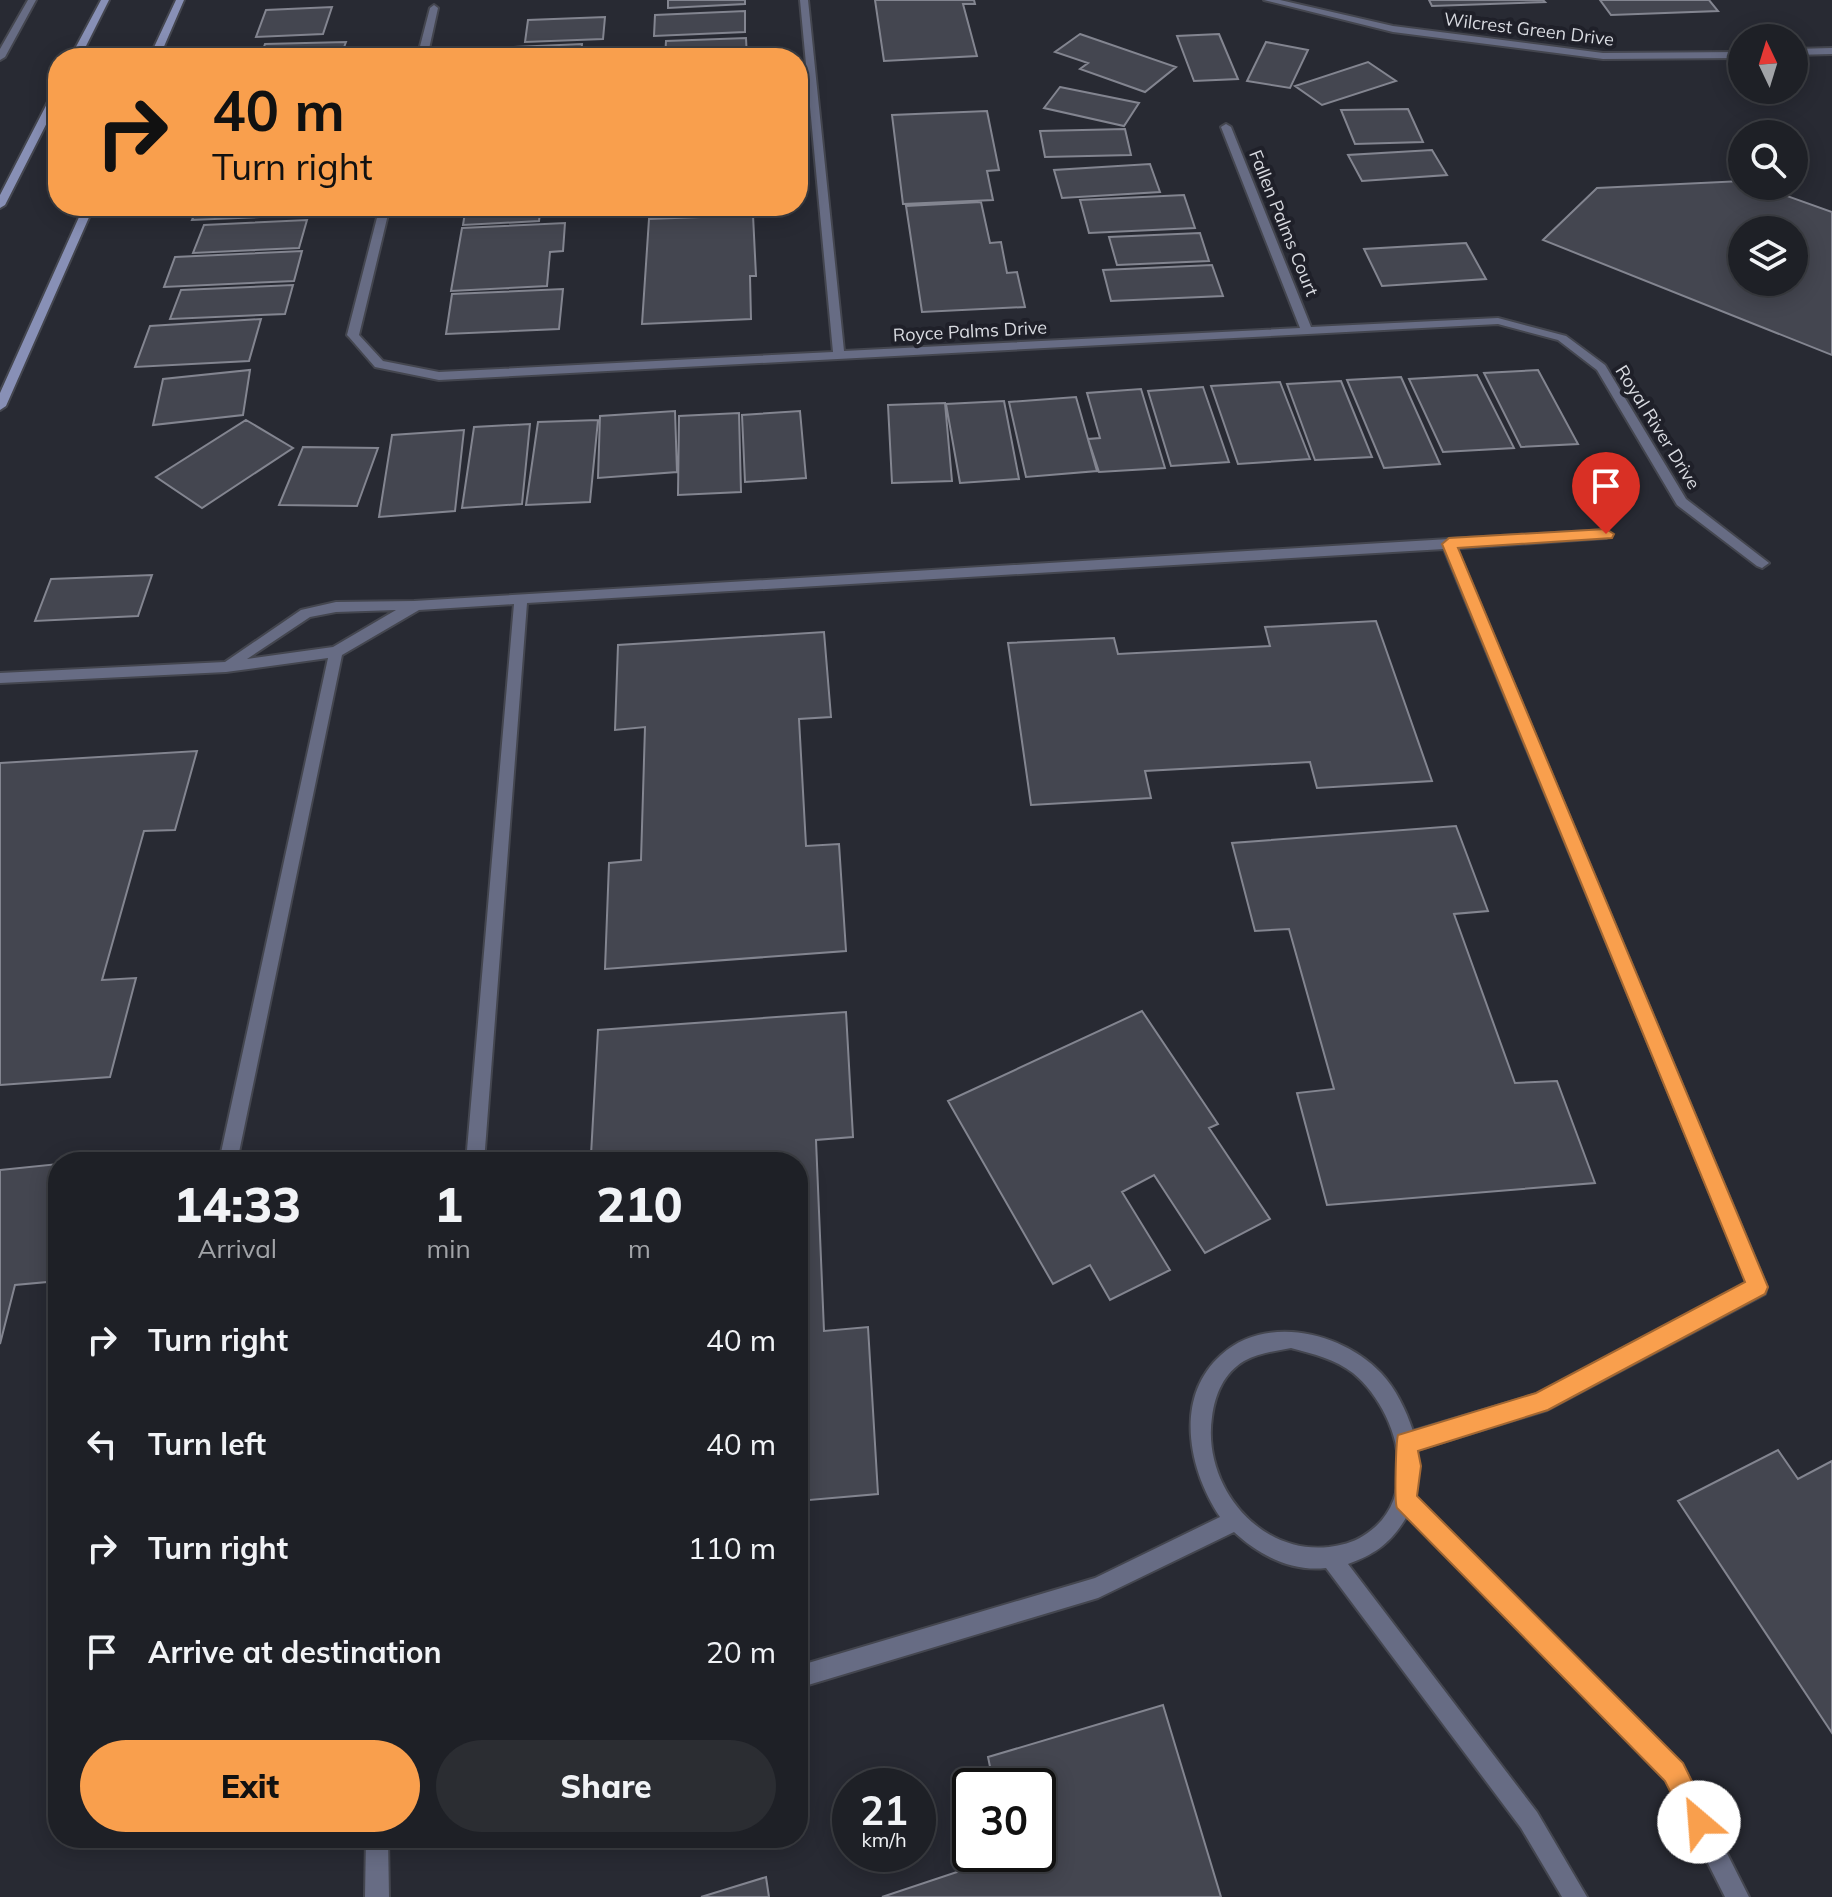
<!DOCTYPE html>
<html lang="en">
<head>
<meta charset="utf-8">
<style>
	:root { --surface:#1e2026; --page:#2b2d32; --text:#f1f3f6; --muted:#a1a3a7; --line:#3c3e43; --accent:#f99f4d }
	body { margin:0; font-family:Mulish,sans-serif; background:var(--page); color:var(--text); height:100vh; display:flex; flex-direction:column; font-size:30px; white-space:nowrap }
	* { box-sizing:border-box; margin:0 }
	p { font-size:26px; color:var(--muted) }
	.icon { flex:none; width:44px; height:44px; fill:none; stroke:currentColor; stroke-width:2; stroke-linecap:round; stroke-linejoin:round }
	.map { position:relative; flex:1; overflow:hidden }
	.side { position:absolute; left:48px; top:1152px; width:760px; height:696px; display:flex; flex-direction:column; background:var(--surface); border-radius:32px; box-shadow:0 4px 20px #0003,0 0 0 2px var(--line) }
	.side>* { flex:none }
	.banner { position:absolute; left:48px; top:48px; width:760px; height:168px; border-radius:32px; box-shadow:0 4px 20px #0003,0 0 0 2px var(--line); background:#f99f4d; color:#111; overflow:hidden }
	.needle { width:52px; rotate:356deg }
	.controls { position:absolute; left:1728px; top:24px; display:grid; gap:16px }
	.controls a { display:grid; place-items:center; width:80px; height:80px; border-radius:50%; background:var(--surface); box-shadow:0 4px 20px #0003,0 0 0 2px var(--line); font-size:40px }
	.speed { position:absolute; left:832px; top:1768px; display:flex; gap:16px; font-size:40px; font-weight:700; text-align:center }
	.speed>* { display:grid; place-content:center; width:104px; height:104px; border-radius:50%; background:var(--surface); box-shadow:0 4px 20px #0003,0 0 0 2px var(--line); line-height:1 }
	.speed small { font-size:20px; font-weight:400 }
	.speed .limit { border:4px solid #111; border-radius:12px; background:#fff; color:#111 }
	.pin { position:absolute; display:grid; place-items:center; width:68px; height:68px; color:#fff; margin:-82px -34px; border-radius:50% 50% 50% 0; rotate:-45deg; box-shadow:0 0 8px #0007 }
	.pin .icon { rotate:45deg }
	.me { position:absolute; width:88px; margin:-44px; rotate:333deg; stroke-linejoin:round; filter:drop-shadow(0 0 6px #0008) }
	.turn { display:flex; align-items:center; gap:28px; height:168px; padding:0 32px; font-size:36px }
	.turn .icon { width:104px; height:104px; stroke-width:2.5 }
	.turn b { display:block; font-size:56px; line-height:68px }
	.eta { display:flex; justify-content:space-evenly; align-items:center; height:136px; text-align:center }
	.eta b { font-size:48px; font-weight:800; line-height:56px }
	.button { display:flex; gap:16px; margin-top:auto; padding:16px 32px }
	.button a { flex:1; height:92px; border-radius:48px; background:var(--accent); color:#111; font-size:32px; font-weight:800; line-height:92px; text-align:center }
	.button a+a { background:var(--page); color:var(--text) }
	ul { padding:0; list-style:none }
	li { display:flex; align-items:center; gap:24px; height:104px; padding:0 32px }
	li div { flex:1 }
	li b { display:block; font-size:30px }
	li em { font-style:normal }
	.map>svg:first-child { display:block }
	.building { fill:#444650; stroke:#838590; stroke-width:2; fill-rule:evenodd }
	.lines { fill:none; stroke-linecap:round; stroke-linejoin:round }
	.service-casing { stroke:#44464f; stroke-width:4 }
	.minor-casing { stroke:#44464f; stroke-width:4 }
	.tertiary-casing { stroke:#44464f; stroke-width:4 }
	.secondary-casing { stroke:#44464f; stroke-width:4 }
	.service { fill:#676c84; fill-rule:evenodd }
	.minor { fill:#676c84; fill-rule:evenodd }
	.tertiary { fill:#676c84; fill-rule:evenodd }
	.secondary { fill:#8890b6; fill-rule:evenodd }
	.route { fill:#f99f4d; stroke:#a26732; stroke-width:2 }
	.labels { text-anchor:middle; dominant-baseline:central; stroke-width:8; stroke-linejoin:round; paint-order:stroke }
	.far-street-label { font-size:18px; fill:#d8dae0; stroke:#1f2029 }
</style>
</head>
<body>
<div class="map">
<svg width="1832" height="1897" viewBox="0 0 1832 1897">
	<rect width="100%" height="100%" fill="#282a33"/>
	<path class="building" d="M668 0H745V4L668 8Z
		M875 0H974L975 4H963L977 56 884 61Z
		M1429 0H1543L1545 2 1432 6Z
		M1600 0H1709L1718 11 1611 15Z
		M332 7 323 34 256 37 266 10Z
		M745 11V32L654 36 655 15Z
		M605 17 603 39 525 42 528 20Z
		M1080 34 1176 67 1145 92 1080 69 1088 63 1055 52Z
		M1219 34 1238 79 1194 81 1177 36Z
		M746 38 747 58H665L666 41Z
		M346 42 340 58H260L265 44Z
		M1266 42 1308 50 1290 88 1247 81Z
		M582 44 581 58H490L491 48Z
		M1368 62 1396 81 1322 105 1295 86Z
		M1060 87 1139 103 1124 126 1044 108Z
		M1408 109 1423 142 1355 144 1341 110Z
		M987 111 999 170 987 171 993 200 903 204 892 115Z
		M1125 129 1131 155 1045 157 1040 131Z
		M1432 150 1447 175 1362 181 1348 155Z
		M1150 164 1160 192 1062 198 1054 170Z
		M1742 181V186H1759L1832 212V355L1543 240 1597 188ZM1742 230H1794V282H1742Z
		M1184 195 1195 228 1089 233 1080 200Z
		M981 202 990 243 1001 242 1007 273 1017 272 1025 307 922 312 906 206Z
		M198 206H312L309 215 192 220Z
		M466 206H541L539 221 463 225Z
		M650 206H748V212L650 215Z
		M753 215 756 276H750L751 319 642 324 649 219Z
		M307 220 299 248 193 253 204 225Z
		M565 223 563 251 550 252 547 286 451 291 462 228Z
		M1200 233 1209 261 1117 265 1109 237Z
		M1466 243 1486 279 1382 286 1364 249Z
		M302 251 294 281 164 287 175 257Z
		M1212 265 1223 296 1111 301 1103 270Z
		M293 285 285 314 170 319 181 290Z
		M563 289 559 329 446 334 452 294Z
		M261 319 249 361 135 367 150 326Z
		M250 370 243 415 153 425 163 379Z
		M1538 370 1578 444 1521 447 1484 373Z
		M1477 375 1514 448 1443 452 1409 379Z
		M1401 377 1440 464 1384 468 1347 380Z
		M1341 381 1372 457 1315 460 1287 384Z
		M1280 382 1310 459 1238 464 1211 386Z
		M1203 387 1229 462 1171 466 1148 391Z
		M1141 389 1165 468 1099 472 1088 439 1100 438 1087 393Z
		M1076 397 1097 471 1026 477 1009 402Z
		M1004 401 1019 479 960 483 946 404Z
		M945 403 952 481 892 483 888 405Z
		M675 411 677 472 598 478 600 416Z
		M800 411 806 478 745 482 742 415Z
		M739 413 741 492 678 495 679 416Z
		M246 420 293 448 202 508 156 477Z
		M598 420 590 502 526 505 538 422Z
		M530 424 522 504 462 508 474 427Z
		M464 430 455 511 379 517 392 435Z
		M303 447 378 448 357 506 279 505Z
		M152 575 138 616 35 621 51 579Z
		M1376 621 1432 781 1317 788 1310 762 1145 771 1151 798 1031 805 1008 643 1114 638 1118 654 1270 646 1265 627Z
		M824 632 831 717 799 719 806 846 839 844 846 951 605 969 609 863 641 860 645 727 615 730 618 645Z
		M197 751 175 830 144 831 102 980 136 978 110 1077 0 1085V763Z
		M1456 826 1488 911 1454 914 1515 1083 1557 1081 1595 1183 1327 1205 1297 1093 1334 1089 1289 929 1255 931 1232 843Z
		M1142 1011 1218 1124 1209 1128 1270 1219 1205 1253 1154 1175 1122 1192 1170 1270 1110 1300 1090 1265 1053 1284 948 1101Z
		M846 1012 853 1137 816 1140 824 1331 868 1327 878 1494 798 1501V1162H627L628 1152 591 1155 598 1030Z
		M58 1164V1281L15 1285 0 1344V1170Z
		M1778 1450 1798 1479 1832 1461V1733L1678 1501Z
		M1163 1705 1221 1897H882L1011 1854H1038V1786H994L988 1757Z
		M766 1877 769 1897H701Z"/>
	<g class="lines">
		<defs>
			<path id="service" d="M1606 530 1612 534 1606 538 1449 549 1443 544 1449 539Z
				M366 1838H388L389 1897H365Z"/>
			<path id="minor" d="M28 0H36L5 57 0 60V49Z
				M800 0H808L844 351 1300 328 1221 127 1226 124 1231 127 1311 327 1498 318 1566 336 1605 365 1686 499 1769 563 1762 568 1757 566 1677 505 1597 370 1558 340 1498 324 439 380 375 367 349 337 347 335 380 206H390L359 335 383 361 439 372 833 352Z
				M434 5 438 8 427 58H417L430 8Z
				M1449 539 1455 544 1767 1287 1765 1294 1547 1410 1417 1450 1418 1463 1414 1495 1682 1764 1749 1897H1725L1666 1780 1407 1516C1392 1542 1376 1554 1348 1564L1537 1812 1587 1897H1562L1521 1828 1326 1568C1291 1572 1259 1555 1234 1532L1098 1598 798 1688V1666L1095 1578 1220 1517C1189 1471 1173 1398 1221 1355 1266 1314 1342 1332 1381 1373 1396 1389 1406 1410 1413 1431L1537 1394 1747 1283 1444 549 527 603 484 1162H466L514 604 419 610 342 655 237 1162H219L328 658 226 672 0 683V673L225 662 301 610 336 602 414 601ZM396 610 333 647 247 659 310 617 336 612ZM1291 1348C1313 1354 1335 1359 1353 1373 1398 1410 1424 1499 1363 1536 1352 1543 1341 1545 1329 1547 1258 1555 1202 1484 1212 1417 1215 1394 1224 1373 1244 1361 1258 1353 1275 1351 1291 1348Z"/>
			<path id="tertiary" d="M1264 0H1280L1393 26 1603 53 1742 52V58L1603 59 1393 32Z
				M1832 48V54L1794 55V49Z"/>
			<path id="secondary" d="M101 0H109L80 58H70Z
				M176 0H184L159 58H149Z
				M58 89V101L5 205 0 208V195L53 92Z
				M84 206H94L6 406 0 410V393Z"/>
		</defs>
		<use href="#service" class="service-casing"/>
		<use href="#minor" class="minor-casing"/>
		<use href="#tertiary" class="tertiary-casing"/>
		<use href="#secondary" class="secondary-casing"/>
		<use href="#service" class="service"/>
		<use href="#minor" class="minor"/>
		<use href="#tertiary" class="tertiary"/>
		<use href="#secondary" class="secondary"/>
	</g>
	<path class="route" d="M1606 529 1614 534 1612 538 1458 548 1768 1287 1765 1294 1548 1410 1418 1451 1421 1466 1417 1496 1683 1763 1712 1822 1708 1831 1699 1835 1690 1831 1665 1781 1397 1508C1394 1502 1396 1441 1398 1435L1536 1393 1745 1282 1442 544 1449 538Z"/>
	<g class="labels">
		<g class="far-street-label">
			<text transform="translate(1529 29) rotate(7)">Wilcrest Green Drive</text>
			<text transform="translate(1284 223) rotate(68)">Fallen Palms Court</text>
			<text transform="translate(970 331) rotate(-3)">Royce Palms Drive</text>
			<text transform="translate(1658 427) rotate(58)">Royal River Drive</text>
		</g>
	</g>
</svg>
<div class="controls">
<a><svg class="needle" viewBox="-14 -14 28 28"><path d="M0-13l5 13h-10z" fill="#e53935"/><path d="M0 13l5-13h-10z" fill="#a1a3a7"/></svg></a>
<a><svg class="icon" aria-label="search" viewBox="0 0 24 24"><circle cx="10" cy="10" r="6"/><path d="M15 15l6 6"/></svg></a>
<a><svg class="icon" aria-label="layers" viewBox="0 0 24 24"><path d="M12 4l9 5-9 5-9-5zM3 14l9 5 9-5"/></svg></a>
</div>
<div class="speed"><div>21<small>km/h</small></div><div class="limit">30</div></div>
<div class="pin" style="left:1606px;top:534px;background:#d93025"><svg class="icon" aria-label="arrive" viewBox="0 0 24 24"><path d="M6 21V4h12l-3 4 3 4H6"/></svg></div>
<svg class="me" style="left:1699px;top:1822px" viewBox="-20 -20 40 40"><circle r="19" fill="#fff"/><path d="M0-13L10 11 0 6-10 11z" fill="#f99f4d"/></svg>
<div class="banner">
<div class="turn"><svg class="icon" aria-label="right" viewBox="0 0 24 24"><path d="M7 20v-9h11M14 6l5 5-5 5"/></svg><div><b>40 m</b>Turn right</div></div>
</div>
<section class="side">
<div class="eta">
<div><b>14:33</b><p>Arrival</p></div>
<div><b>1</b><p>min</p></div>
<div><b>210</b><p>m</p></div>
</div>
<ul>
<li><svg class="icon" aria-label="right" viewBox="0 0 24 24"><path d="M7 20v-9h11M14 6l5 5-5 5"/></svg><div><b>Turn right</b></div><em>40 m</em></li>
<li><svg class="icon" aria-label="left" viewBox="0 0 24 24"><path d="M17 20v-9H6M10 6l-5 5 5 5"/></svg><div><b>Turn left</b></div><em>40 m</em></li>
<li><svg class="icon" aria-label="right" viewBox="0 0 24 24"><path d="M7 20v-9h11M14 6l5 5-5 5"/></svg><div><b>Turn right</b></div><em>110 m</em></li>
<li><svg class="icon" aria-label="arrive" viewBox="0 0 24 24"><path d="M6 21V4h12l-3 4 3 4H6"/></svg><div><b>Arrive at destination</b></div><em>20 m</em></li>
</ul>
<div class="button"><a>Exit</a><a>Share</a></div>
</section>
</div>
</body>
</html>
